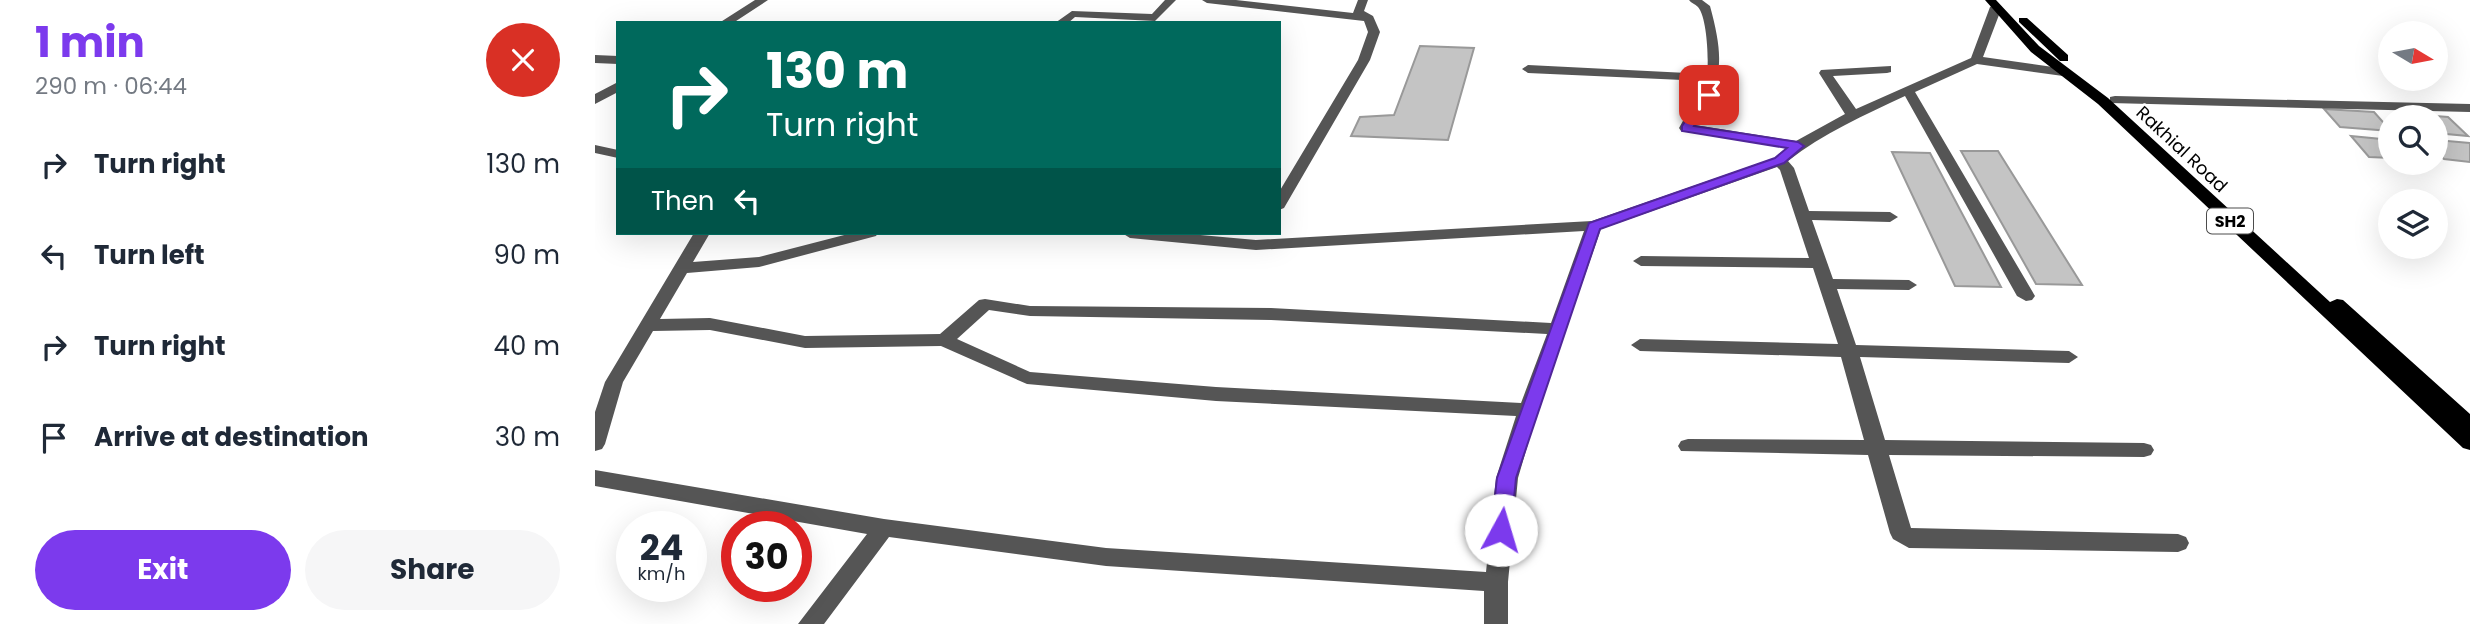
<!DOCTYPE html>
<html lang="en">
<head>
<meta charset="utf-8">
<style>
	:root { --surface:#fff; --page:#f6f6f7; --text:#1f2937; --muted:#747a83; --accent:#7c3aed }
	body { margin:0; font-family:Poppins,sans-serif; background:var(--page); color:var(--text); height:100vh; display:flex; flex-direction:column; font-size:26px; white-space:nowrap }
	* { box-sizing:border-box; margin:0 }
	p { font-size:23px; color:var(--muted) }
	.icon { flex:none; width:38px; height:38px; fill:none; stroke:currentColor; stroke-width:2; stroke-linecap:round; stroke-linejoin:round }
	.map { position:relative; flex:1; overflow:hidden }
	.sheet { display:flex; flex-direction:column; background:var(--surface); width:595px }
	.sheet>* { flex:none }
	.guide { position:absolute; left:21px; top:21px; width:665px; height:214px; border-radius:0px; box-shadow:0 7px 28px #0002; background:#00695c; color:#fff; overflow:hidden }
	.needle { width:46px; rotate:100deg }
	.controls { position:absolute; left:1783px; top:21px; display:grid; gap:14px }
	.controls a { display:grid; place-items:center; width:70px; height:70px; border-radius:50%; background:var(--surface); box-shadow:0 7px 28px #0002; font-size:35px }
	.speed { position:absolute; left:21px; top:511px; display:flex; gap:14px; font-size:35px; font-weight:700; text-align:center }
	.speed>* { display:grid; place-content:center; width:91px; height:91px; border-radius:50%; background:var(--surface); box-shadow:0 7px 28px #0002; line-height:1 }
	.speed small { font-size:18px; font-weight:400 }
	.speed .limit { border:10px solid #d22; background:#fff; color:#111 }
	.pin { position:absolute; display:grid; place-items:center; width:60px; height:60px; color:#fff; margin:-30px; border-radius:14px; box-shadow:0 4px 10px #0006 }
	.me { position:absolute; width:77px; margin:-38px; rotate:6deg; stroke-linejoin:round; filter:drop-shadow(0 0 5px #0008) }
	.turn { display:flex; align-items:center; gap:24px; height:147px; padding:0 35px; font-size:32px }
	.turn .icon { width:91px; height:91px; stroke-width:2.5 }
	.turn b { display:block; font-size:49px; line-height:60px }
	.then { display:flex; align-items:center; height:66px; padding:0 35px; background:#0003; gap:14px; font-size:26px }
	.round { display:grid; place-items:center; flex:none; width:74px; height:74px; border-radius:37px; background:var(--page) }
	.overview { display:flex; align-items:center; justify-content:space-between; height:119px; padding:0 35px }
	h1 { font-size:42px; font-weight:700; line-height:52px; color:var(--accent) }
	.primary-button { display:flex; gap:14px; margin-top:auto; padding:14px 35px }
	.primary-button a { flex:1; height:80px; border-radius:42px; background:var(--accent); color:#fff; font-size:28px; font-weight:700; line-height:80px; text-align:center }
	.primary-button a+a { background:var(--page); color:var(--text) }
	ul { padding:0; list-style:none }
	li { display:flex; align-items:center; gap:21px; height:91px; padding:0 35px }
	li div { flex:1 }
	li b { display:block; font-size:26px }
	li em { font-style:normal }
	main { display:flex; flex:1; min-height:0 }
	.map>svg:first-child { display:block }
	.building { fill:#c4c4c4; stroke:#999; stroke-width:2 }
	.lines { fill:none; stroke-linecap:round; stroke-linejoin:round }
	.minor { fill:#555; fill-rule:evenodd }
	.major { fill:#000; fill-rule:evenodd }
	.route { fill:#7c3aed; stroke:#51269a; stroke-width:2 }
	.labels { text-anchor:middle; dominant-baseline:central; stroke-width:5; stroke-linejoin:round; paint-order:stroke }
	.shield { fill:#fff; stroke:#4c4c4c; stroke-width:2 }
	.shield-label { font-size:16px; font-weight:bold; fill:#000 }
	.street-label { font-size:18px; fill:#000; stroke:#fff }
</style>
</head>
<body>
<main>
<section class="sheet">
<div class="overview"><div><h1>1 min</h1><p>290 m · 06:44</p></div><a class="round" style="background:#d93025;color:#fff"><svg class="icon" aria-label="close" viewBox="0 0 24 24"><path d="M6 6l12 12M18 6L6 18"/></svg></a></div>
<ul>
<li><svg class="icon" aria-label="right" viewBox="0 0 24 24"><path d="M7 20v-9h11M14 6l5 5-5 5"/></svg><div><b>Turn right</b></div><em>130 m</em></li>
<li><svg class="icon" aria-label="left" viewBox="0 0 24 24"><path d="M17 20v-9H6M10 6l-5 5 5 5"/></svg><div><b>Turn left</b></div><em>90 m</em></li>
<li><svg class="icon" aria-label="right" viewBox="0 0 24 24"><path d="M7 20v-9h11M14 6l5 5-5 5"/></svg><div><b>Turn right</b></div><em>40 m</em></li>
<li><svg class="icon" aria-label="arrive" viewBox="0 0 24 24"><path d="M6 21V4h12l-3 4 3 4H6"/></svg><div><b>Arrive at destination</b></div><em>30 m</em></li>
</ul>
<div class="primary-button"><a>Exit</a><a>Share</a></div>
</section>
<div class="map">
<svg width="1875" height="624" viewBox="0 0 1875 624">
	<rect width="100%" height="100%" fill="#fff"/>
	<path class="building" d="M825 46 879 48 853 140 756 136 765 117 799 115Z
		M1729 109 1779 112 1796 131 1745 127Z
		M1802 113 1853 117 1873 136 1841 133V117H1807Z
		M1756 136 1796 140V158L1774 157Z
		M1841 140 1875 143V162L1849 159 1841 151Z
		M1366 151H1403L1487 285 1441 284Z
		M1297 152 1335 153 1406 287 1360 286Z"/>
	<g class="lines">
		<path class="minor" d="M160 0H173L138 23H124Z
			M570 0H581L560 21 480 17 473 23H460L477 11 557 14Z
			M607 0H641L758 13 763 0H773L769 11 778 16 785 32 775 60 689 208 684 210V192L763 60 773 32 769 21 612 3Z
			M1094 0H1107L1115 6C1129 58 1129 80 1100 125L1201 141 1250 114 1224 73 1226 70 1296 66V72L1292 73 1238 76 1261 109 1376 58 1395 7 1401 4 1407 7 1388 57 1472 69 1474 72 1468 76 1382 64 1320 92 1440 296 1437 300 1431 301 1422 296 1310 96C1270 115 1228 133 1193 161L1199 168 1214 211 1295 212 1303 217 1295 222 1217 220 1238 279 1314 280 1322 285 1314 290 1242 289 1261 345 1474 351 1483 357 1474 363 1265 357 1290 440 1549 443 1556 445 1559 450 1556 455 1549 457 1294 455 1316 528 1583 534 1591 537 1594 543 1591 549 1583 552 1314 548 1298 539 1295 533 1273 455 1086 451 1083 446 1086 441 1093 439 1269 440 1246 357 1045 351 1036 345 1045 339 1243 344 1218 268 1046 266 1038 261 1046 256 1214 258 1185 170 1182 167 1006 229 943 410 923 478 913 582V624H889V591L511 566 294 537 229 624H203L272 534 0 486V470L289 519 511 548 891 572 901 478 921 416 621 401 432 384 346 346 210 348 115 330 58 331 28 382 10 444 7 449 0 451V412L10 382 99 233H115L98 262 164 257 257 233H283L281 236 164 267 92 273 65 319 115 318 210 336 345 334 384 300 390 299 435 306 676 308 956 323 989 231 661 250 535 238 527 233H583L661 240 997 221 1179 158 1191 148 1086 131 1084 128 1110 81 933 73 927 69 933 65 1112 74C1114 60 1112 17 1103 7 1100 4 1096 3 1094 0ZM394 310 435 316 676 320 952 334 926 403 621 387 435 372 362 339Z
			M0 55 23 56V64L0 63Z
			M23 82V92L0 104V94Z
			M1520 96 1875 104V112L1515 103V97Z
			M0 145 23 150V158L0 153Z"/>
		<path class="major" d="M1390 0H1401L1444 46 1513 98 1735 302 1742 299 1748 300 1875 414V450L1868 448 1503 104 1436 52Z
			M1424 18H1432L1473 55V61H1465L1424 22Z"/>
	</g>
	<path class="route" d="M1114 91 1120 95 1099 126 1203 142 1209 146 1189 163 1005 229 921 478 916 530 913 536H899L896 530 902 478 994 223 1180 158 1192 148 1087 131V126L1110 92Z"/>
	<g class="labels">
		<rect class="shield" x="1612" y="208.5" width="46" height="25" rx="5"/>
		<g class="shield-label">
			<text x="1635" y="221">SH2</text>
		</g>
		<g class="street-label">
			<text transform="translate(1587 149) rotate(43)">Rakhial Road</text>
		</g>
	</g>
</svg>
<div class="controls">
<a><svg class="needle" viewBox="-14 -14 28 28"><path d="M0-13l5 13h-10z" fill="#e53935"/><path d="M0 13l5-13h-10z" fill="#747a83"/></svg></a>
<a><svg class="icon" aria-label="search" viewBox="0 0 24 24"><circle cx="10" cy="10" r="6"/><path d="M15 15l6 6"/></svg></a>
<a><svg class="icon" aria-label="layers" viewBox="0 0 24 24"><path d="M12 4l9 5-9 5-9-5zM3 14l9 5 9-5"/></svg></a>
</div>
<div class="speed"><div>24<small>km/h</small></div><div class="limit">30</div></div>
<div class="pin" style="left:1114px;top:95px;background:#d93025"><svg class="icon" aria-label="arrive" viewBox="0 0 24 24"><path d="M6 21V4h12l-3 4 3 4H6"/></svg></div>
<svg class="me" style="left:906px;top:530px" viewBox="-20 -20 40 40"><circle r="19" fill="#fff"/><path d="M0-13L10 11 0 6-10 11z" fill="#7c3aed"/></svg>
<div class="guide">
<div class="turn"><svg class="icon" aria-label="right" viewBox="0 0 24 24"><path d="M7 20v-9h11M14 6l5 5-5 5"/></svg><div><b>130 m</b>Turn right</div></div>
<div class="then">Then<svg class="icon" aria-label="left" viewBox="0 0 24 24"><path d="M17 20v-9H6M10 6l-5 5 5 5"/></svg></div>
</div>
</div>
</main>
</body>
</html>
